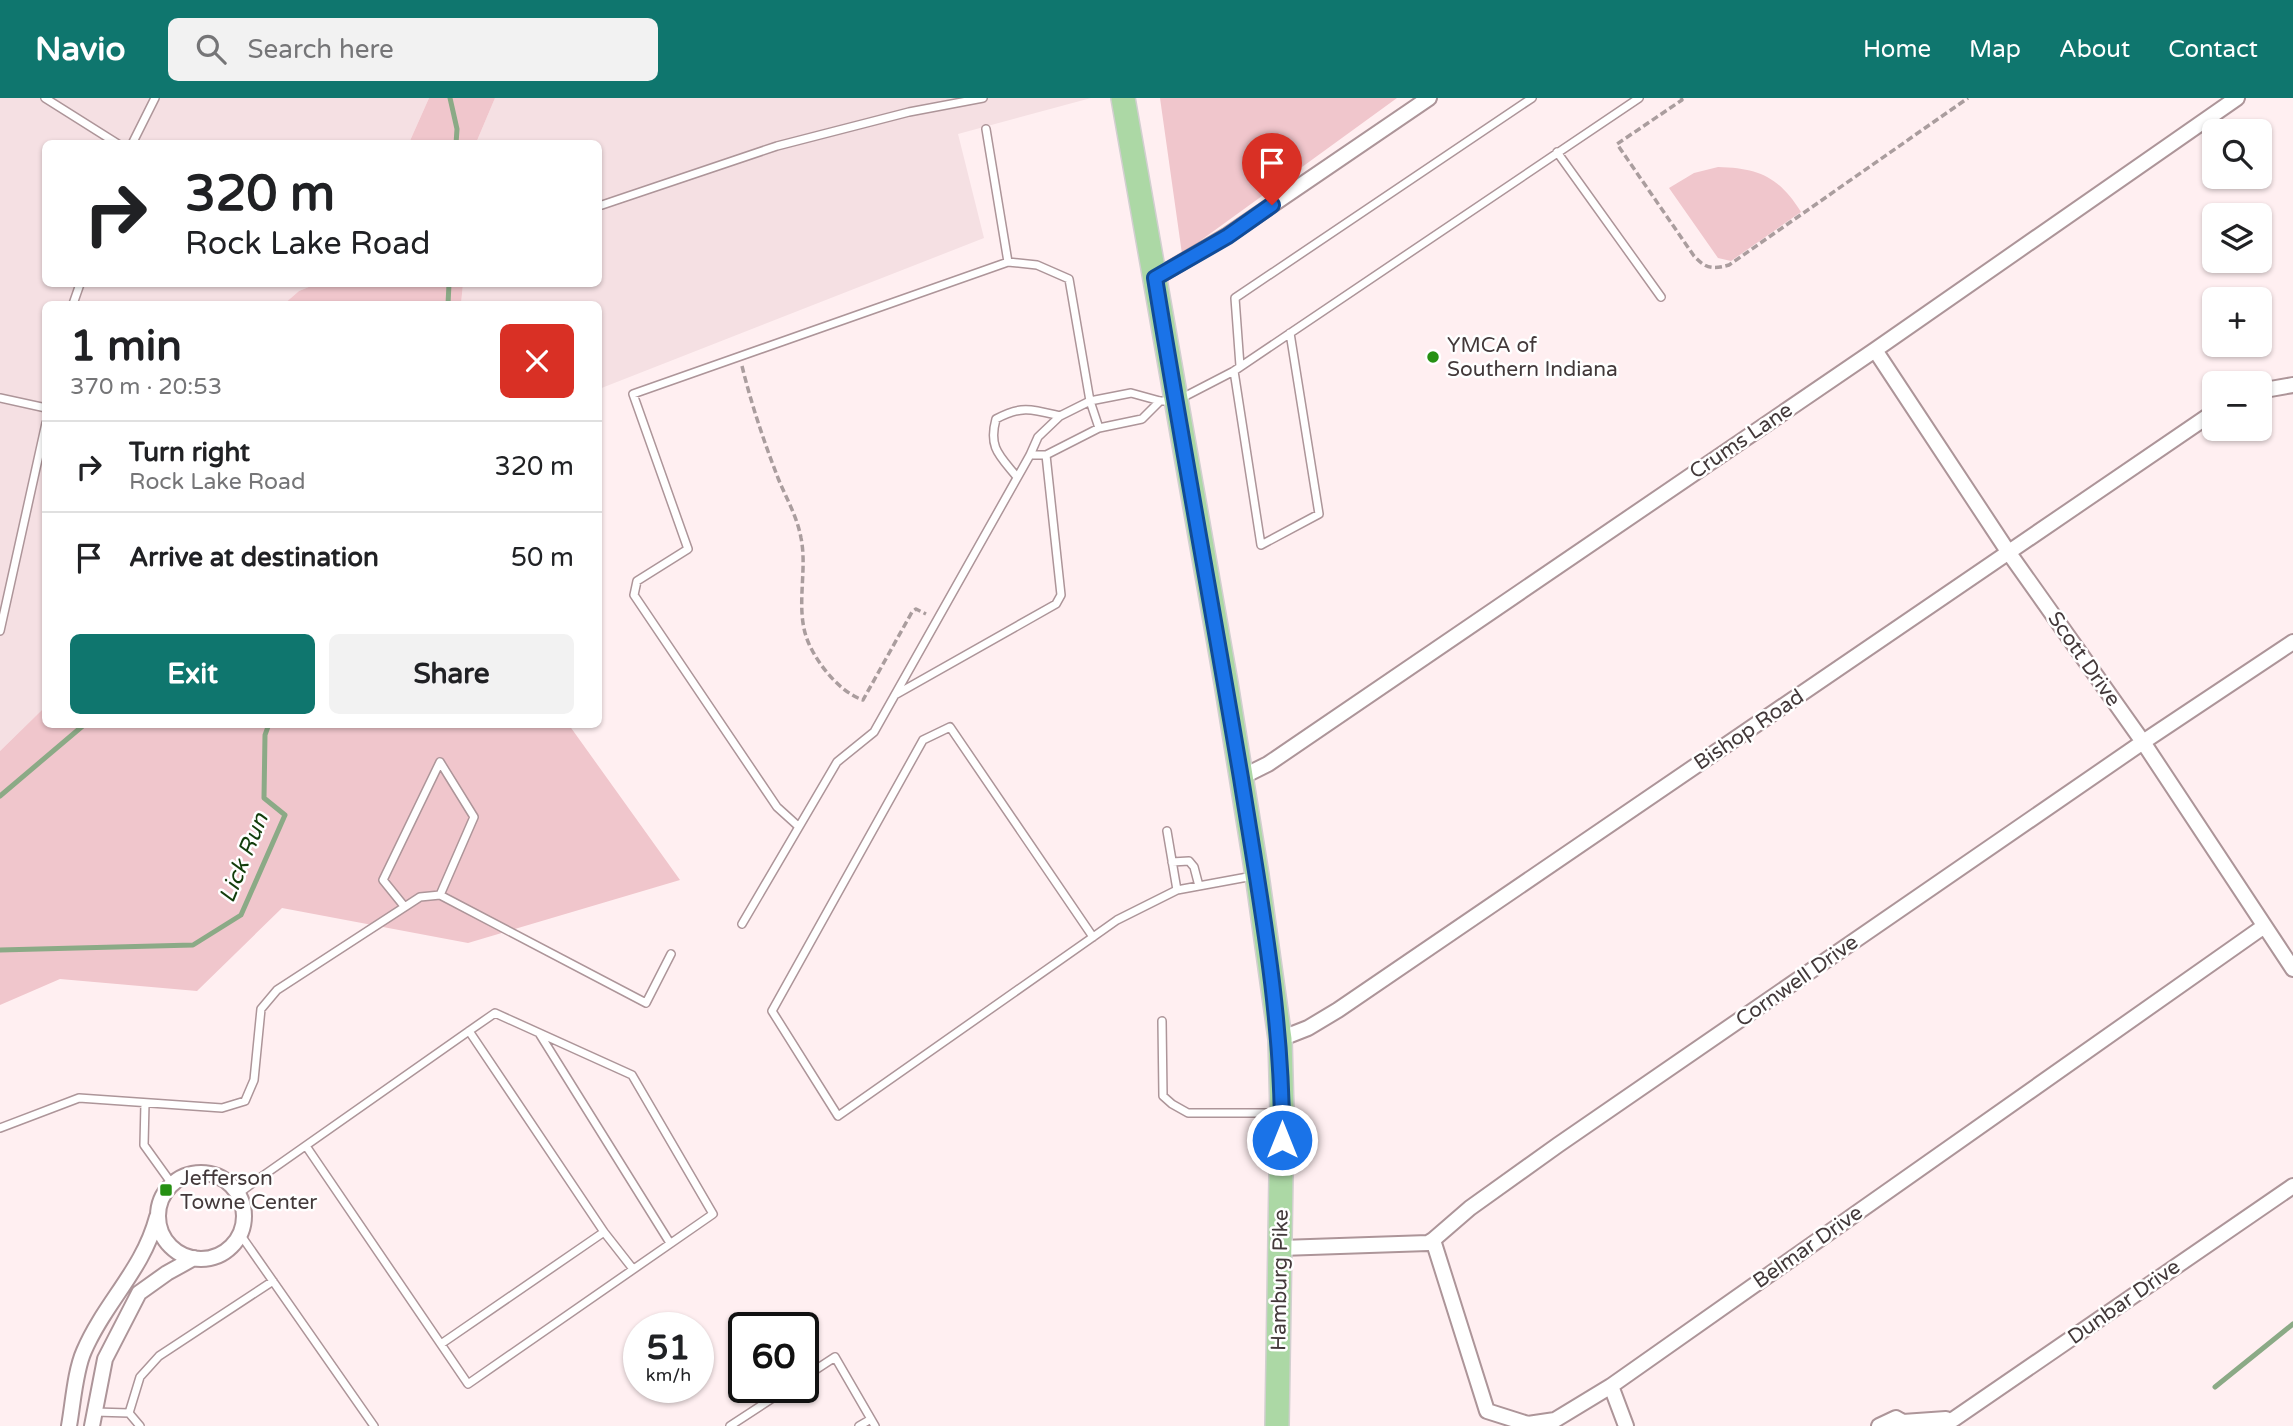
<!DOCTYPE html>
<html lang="en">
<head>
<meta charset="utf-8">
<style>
	:root { --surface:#fff; --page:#f2f2f2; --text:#202124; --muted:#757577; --line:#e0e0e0; --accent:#0f766e }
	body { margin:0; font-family:"Varela Round",sans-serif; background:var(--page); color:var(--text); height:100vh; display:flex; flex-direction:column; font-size:26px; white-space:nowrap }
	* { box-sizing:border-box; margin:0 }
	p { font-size:23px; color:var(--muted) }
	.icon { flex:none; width:38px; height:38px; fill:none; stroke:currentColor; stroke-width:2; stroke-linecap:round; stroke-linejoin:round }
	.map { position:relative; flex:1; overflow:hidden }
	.details { position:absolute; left:42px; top:203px; width:560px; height:427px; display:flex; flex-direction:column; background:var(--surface); border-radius:10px; box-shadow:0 2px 5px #0004 }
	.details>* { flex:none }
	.hud { position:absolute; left:42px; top:42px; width:560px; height:147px; border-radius:10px; box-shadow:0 2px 5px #0004; background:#fff; color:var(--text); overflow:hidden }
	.controls { position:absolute; left:2202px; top:21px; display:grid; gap:14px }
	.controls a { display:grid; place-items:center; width:70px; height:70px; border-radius:10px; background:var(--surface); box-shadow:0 2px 5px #0004; font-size:35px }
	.speed { position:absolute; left:623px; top:1214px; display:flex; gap:14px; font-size:35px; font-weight:700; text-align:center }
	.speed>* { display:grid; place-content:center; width:91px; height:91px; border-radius:50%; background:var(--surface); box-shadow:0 2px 5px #0004; line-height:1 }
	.speed small { font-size:18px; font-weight:400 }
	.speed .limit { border:4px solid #111; border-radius:10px; background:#fff; color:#111 }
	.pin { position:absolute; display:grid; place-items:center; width:60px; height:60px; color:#fff; margin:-72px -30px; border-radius:50% 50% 50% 0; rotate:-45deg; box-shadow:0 0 7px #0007 }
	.pin .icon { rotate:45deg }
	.me { position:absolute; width:77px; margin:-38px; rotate:0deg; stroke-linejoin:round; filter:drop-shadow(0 0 5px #0008) }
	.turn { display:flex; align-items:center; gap:24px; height:147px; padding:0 28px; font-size:32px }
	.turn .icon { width:91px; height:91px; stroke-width:2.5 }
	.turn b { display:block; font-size:49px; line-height:60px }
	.round { display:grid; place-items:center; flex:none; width:74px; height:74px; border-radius:10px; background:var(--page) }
	.overview { display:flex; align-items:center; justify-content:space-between; height:119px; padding:0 28px }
	h1 { font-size:42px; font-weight:800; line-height:52px }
	.button { display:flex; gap:14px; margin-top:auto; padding:14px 28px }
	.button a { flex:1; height:80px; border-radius:10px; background:var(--accent); color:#fff; font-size:28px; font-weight:800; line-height:80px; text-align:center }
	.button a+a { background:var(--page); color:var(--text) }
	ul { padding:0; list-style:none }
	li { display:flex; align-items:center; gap:21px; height:91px; padding:0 28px; border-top:2px solid var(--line) }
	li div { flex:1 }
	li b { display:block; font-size:26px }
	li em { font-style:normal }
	header { display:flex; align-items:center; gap:42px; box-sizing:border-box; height:98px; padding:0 35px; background:var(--accent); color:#fff }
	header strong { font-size:33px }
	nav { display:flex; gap:38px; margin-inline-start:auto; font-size:24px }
	.search { width:490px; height:63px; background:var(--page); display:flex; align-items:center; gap:18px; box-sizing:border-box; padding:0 24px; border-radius:10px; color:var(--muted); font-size:26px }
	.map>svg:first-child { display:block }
	.built { fill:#f5e0e3 }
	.green { fill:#f0c6cc }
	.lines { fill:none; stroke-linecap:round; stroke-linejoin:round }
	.stream { stroke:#8baa86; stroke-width:5 }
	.service-casing { stroke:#ad9599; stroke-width:10 }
	.minor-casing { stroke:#ad9599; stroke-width:18 }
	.primary-casing { stroke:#d2cfd0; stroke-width:26 }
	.path { stroke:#aa9d9e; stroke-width:3.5; stroke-dasharray:7 3.5; stroke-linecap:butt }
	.service { stroke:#fff; stroke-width:7 }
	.minor { stroke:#fff; stroke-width:14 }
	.primary { stroke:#acd8a5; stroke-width:23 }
	.route-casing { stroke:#114b97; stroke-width:18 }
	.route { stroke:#1a73e8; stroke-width:12 }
	.poi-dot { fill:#269013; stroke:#fff; stroke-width:2.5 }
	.labels { text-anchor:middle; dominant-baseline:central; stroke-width:5; stroke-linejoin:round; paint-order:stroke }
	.poi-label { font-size:21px; fill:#43393a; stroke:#fff; text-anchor:start }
	.street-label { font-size:21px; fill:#43393a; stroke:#fff }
	.water-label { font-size:23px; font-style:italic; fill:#123d0b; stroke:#fff }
</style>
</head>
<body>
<header>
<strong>Navio</strong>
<div class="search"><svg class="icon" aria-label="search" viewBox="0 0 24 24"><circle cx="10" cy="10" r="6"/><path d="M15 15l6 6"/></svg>Search here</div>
<nav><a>Home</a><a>Map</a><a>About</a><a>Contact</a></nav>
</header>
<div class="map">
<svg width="2293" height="1328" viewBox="0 0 2293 1328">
	<rect width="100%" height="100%" fill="#ffeff1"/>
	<path class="built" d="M0 0H429L409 45 46 46V186H316L299 193 284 206H46L45 609 0 653Z
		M495 0H1091L958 36 984 140 599 291 598 206H461L463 186H598V46L476 45Z"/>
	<path class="green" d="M429 0H495L476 45H409Z
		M1160 0H1397L1182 156Z
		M1718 69C1759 70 1779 79 1801 114L1731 163 1718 160 1669 90 1694 75Z
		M316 186H463L461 206H284L299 193Z
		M45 609 46 626 569 627 680 782 468 845 282 810 197 893 60 881 0 907V653Z"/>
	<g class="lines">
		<path class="stream" d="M450 0 457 31 456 46
			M448 206 449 186
			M0 698 85 626
			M0 852 193 847 241 817 285 717 264 700 265 637 269 626
			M2215 1289 2293 1226"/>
		<defs>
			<path id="service" d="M45 0 118 46
				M986 31 1008 164
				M132 46 155 0
				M1557 54 1661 199
				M602 107 777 48 909 14 983 0
				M73 206 80 186
				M1240 268 1235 200 1532 0
				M1234 273 1261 447 1319 416 1290 235
				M0 300 46 310
				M1030 357H1046L1099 330 1142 321 1160 303
				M1017 379C1000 358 988 350 996 321 1022 307 1032 311 1060 318
				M0 533 46 325
				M895 597 1056 506 1061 497 1046 357
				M798 728 777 709 634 497 637 483 688 451 633 296 1008 164 1037 167 1069 181 1090 303 1099 330
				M1167 733 1177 792
				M1172 764 1189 763 1194 769 1199 788
				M404 808 383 782 440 664 474 719 440 797
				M742 826 837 664 874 634 1030 357 1038 339 1060 318 1090 303 1131 295 1160 303H1176L1234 273 1639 0
				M1093 839 950 629 923 642 772 913 838 1018 1093 839 1117 822 1177 792 1253 778
				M1162 923 1163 998 1172 1006 1188 1015H1278
				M469 933 604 1134 633 1171
				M539 935 670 1145
				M145 1005 144 1047 172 1086
				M0 1030 79 1000 222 1010 245 1003 254 982 261 911 277 892 420 799 440 797 646 905 671 856
				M238 1096 254 1084 469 933 495 915 632 977 713 1116 468 1286 306 1048
				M240 1136 374 1328
				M441 1246 604 1134
				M803 1280 835 1259 875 1328
				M95 1314 129 1315 140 1328
				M129 1315 140 1279 159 1258 273 1183
				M730 1328 788 1290
				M859 1328 871 1321"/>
			<path id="minor" d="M1155 180 1228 137 1429 0
				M1875 252 2009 455 2143 644 2293 871
				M2259 293 2293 287
				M1240 680 1268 666 1875 252 2237 0
				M1280 941 1308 930 1338 912 2214 314
				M158 1118a43 43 0 1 1 86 0a43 43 0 1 1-86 0Z
				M1433 1142 1487 1313 1528 1326 1555 1322 1611 1288 2263 829
				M1281 1150 1428 1145 1433 1142 1470 1110 1558 1047 2143 644 2293 544
				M1611 1288 1626 1328
				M69 1328C73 1306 75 1273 84 1253 105 1204 143 1172 157 1119
				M92 1328 105 1261 139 1195 167 1175 194 1160
				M1879 1328 1896 1320 1903 1324 1946 1321
				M1938 1328 1954 1321 2293 1088"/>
			<path id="primary" d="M1123 0 1226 585 1257 777 1280 941 1282 1015 1277 1328"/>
		</defs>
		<use href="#service" class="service-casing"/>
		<use href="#minor" class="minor-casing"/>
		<use href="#primary" class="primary-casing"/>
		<path class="path" d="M1681 0 1682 2 1617 46 1694 158C1705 170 1712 172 1729 167L1968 0
			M742 268C751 305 764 344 778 380 786 400 797 418 801 440 808 474 794 513 809 546 819 568 840 594 863 602L912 514 916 511 926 516"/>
		<use href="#service" class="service"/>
		<use href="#minor" class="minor"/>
		<use href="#primary" class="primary"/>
	</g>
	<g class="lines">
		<defs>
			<path id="route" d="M1272 107 1228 138 1155 180C1182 347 1213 513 1241 680 1260 800 1283 920 1282 1042"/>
		</defs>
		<use href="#route" class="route-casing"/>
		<use href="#route" class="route"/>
	</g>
	<g class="poi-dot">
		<circle cx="1433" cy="259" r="7"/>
		<rect x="159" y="1085" width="14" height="14" rx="3.5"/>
	</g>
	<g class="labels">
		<g class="poi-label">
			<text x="1447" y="247">YMCA of<tspan x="1447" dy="24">Southern Indiana</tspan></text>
			<text x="180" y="1080">Jefferson<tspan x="180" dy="24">Towne Center</tspan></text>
		</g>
		<g class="street-label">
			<text transform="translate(1741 343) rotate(-34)">Crums Lane</text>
			<text transform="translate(2084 561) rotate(55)">Scott Drive</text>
			<text transform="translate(1749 632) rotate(-34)">Bishop Road</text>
			<text transform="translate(1797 883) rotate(-35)">Cornwell Drive</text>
			<text transform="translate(1808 1149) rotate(-35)">Belmar Drive</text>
			<text transform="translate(1280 1182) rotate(-89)">Hamburg Pike</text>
			<text transform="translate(2124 1204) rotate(-35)">Dunbar Drive</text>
		</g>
		<g class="water-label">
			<text transform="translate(244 760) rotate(-68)">Lick Run</text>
		</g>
	</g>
</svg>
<div class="controls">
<a><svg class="icon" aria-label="search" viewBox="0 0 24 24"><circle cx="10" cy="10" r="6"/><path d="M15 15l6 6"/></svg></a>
<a><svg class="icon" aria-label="layers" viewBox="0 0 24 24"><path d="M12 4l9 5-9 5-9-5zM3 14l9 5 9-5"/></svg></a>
<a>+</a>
<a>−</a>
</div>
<div class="speed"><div>51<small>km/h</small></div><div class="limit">60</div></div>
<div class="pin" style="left:1272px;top:107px;background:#d93025"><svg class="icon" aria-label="arrive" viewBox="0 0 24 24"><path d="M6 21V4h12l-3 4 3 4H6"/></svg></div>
<svg class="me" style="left:1282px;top:1042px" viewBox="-20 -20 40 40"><circle r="17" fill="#1a73e8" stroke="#fff" stroke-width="3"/><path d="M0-11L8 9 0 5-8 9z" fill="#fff"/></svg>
<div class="hud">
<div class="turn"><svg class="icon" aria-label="right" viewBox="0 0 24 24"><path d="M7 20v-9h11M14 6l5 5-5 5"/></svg><div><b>320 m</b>Rock Lake Road</div></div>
</div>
<section class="details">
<div class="overview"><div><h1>1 min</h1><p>370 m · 20:53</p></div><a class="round" style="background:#d93025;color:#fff"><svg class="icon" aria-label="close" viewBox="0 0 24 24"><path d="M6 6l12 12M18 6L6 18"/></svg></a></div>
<ul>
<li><svg class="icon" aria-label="right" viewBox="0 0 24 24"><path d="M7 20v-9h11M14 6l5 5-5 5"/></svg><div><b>Turn right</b><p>Rock Lake Road</p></div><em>320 m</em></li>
<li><svg class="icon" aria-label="arrive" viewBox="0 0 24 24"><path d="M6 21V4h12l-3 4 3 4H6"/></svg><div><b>Arrive at destination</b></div><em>50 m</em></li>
</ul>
<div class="button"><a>Exit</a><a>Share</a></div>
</section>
</div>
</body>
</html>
